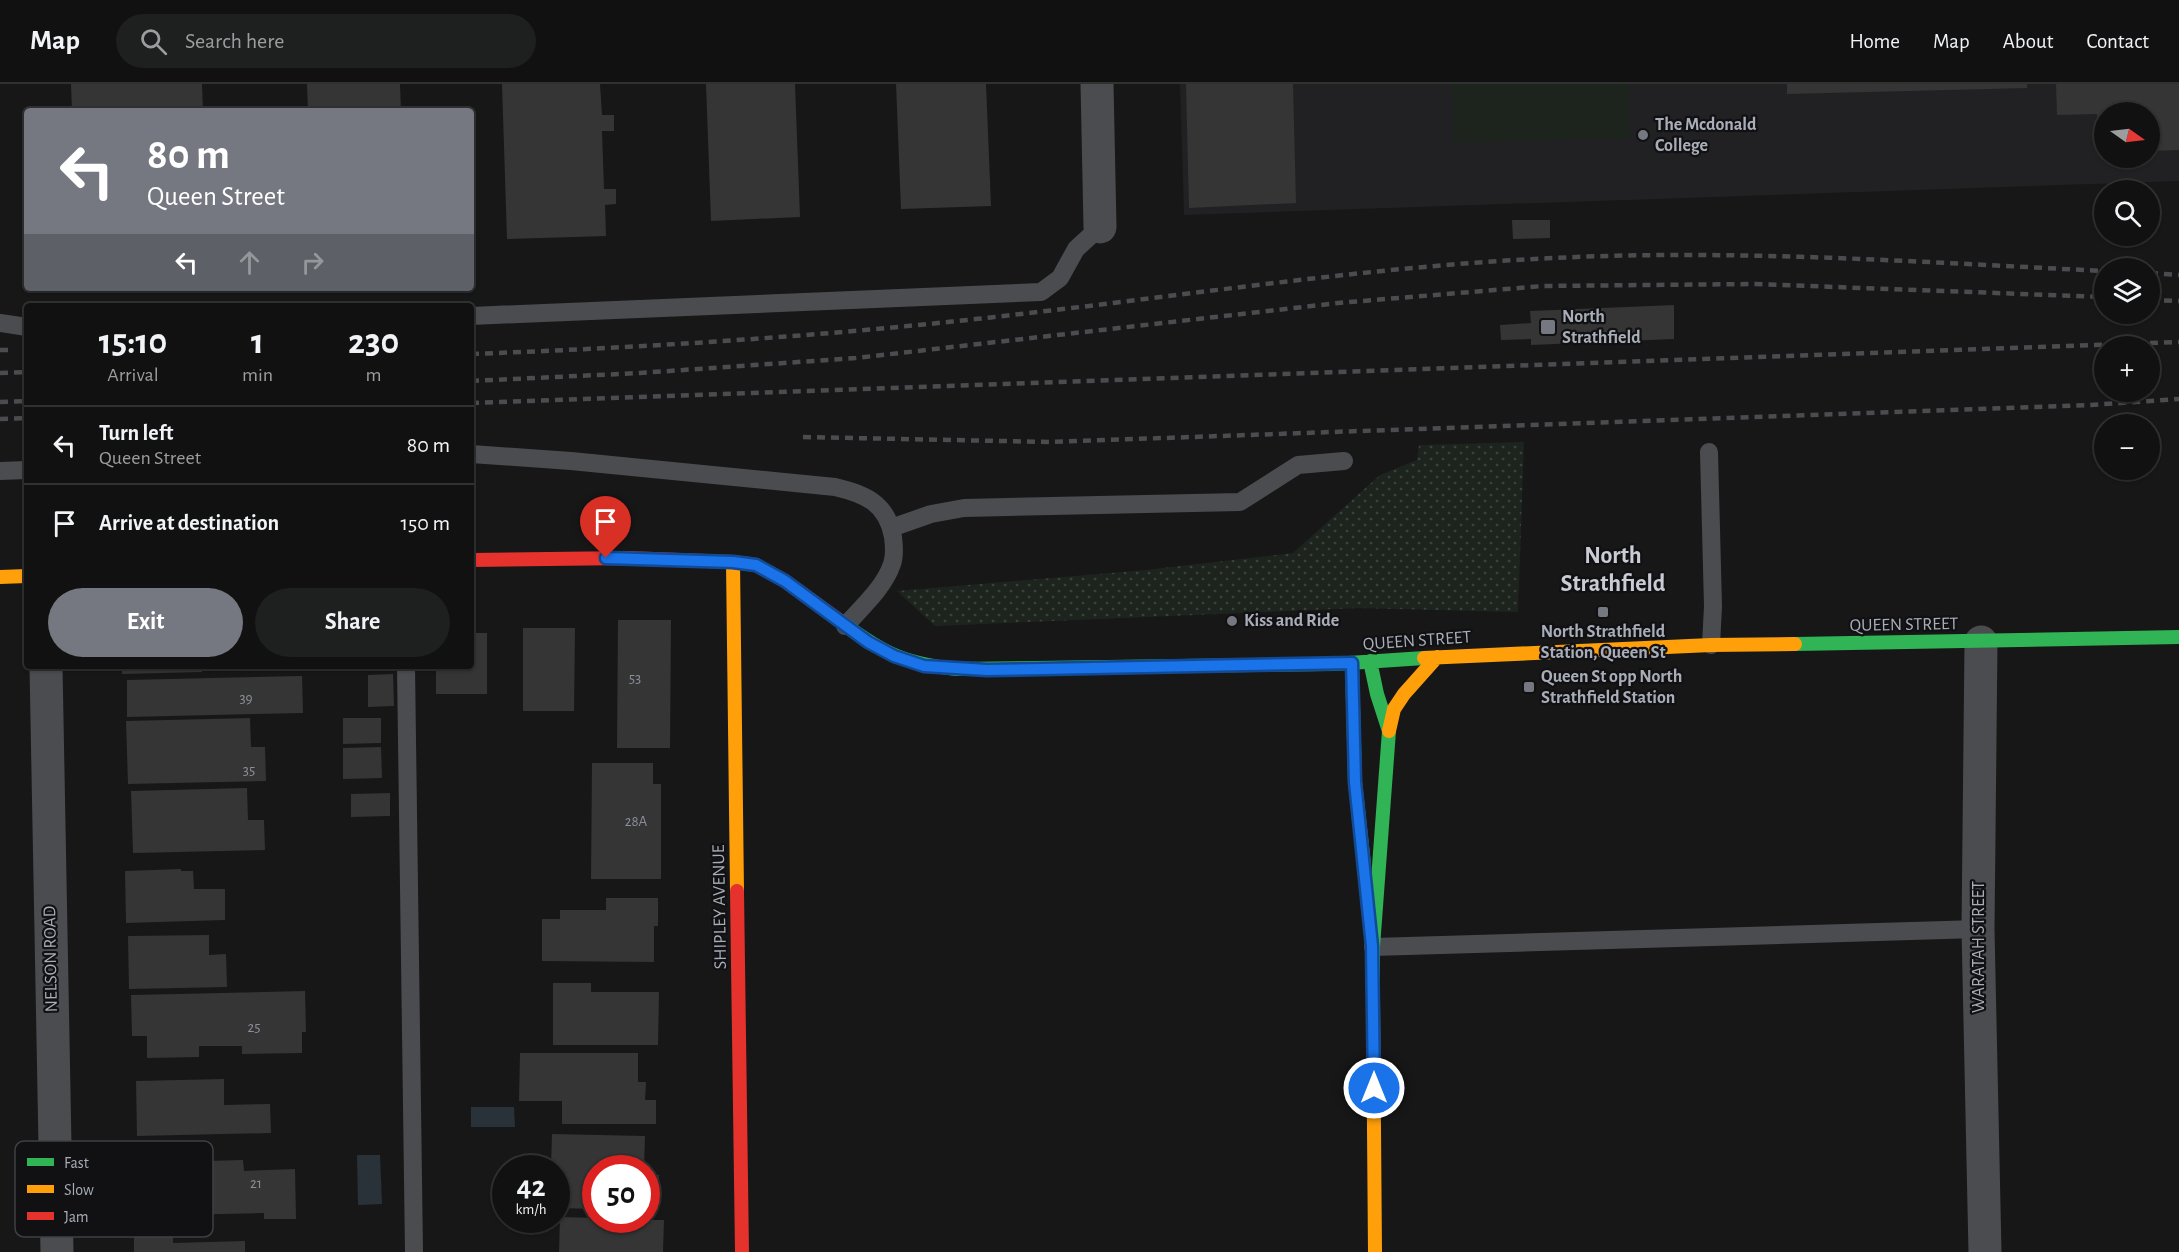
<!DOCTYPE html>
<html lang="en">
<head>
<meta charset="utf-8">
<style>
	:root { --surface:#111; --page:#1e1f1f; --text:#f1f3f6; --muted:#9c9d9f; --line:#303131; --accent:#757880 }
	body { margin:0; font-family:"Alegreya Sans",sans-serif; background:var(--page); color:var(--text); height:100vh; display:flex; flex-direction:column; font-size:22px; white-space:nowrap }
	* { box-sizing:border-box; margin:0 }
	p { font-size:20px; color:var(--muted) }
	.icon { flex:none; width:33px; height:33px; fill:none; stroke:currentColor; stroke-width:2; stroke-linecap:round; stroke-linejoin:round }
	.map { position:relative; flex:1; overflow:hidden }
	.side { position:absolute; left:24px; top:219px; width:450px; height:366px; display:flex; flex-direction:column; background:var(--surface); border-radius:6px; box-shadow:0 2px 4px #0004,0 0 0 2px var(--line) }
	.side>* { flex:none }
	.hud { position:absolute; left:24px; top:24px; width:450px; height:183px; border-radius:6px; box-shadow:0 2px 4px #0004,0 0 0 2px var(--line); background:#757880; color:#fff; overflow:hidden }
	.needle { width:39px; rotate:104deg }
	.fabs { position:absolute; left:2094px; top:18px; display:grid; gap:12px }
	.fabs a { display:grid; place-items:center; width:66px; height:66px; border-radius:50%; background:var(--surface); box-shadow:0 2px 4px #0004,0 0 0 2px var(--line); font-size:30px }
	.speed { position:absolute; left:492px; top:1071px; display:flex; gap:12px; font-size:30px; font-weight:700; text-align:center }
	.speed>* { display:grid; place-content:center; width:78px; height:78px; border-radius:50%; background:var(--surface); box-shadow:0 2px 4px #0004,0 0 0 2px var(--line); line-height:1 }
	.speed small { font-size:15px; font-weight:400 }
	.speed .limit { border:9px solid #d22; background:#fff; color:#111 }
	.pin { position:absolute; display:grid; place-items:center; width:51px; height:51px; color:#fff; margin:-62px -26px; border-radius:50% 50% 50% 0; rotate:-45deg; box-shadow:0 0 6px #0007 }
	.pin .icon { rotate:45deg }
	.me { position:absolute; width:66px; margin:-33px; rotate:0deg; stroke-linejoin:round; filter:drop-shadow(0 0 4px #0008) }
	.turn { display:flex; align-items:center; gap:21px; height:126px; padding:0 24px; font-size:27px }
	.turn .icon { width:78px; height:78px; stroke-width:2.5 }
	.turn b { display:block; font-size:42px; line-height:51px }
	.lanes { display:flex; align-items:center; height:57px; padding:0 24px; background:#0003; justify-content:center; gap:30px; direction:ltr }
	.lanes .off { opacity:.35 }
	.eta { display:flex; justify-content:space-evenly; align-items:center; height:102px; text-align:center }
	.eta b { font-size:36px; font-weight:700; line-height:42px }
	.action { display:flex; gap:12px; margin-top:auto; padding:12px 24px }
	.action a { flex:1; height:69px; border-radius:36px; background:var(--accent); color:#fff; font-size:24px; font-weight:700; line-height:69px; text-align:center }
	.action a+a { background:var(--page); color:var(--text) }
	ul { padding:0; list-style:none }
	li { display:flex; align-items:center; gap:18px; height:78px; padding:0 24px; border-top:2px solid var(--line) }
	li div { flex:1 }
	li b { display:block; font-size:22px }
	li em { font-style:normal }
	header { display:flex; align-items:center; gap:36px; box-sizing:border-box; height:84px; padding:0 30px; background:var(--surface); border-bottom:2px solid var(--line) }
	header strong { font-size:28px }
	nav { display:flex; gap:33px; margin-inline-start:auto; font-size:21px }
	.search { width:420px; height:54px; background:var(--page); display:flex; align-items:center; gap:15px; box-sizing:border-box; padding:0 21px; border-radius:33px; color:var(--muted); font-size:22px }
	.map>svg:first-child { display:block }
	.built { fill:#212123; fill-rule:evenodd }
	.green { fill:url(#green-dots) }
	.pitch { fill:#1d241e }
	.water { fill:#2a3239 }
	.building { fill:#353536 }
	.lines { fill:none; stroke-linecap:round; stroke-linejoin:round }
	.lane { stroke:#4b4c50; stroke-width:18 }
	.street { stroke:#4b4c50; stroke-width:33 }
	.fast { stroke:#30b455; stroke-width:14 }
	.slow { stroke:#ff9f0a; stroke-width:14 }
	.jam { stroke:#e5322d; stroke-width:14 }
	.rail { stroke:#4b4c4f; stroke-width:4.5; stroke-dasharray:8 6; stroke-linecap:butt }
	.route-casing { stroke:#114b97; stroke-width:15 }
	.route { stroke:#1a73e8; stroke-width:10 }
	.poi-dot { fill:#757880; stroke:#111113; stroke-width:2 }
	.labels { text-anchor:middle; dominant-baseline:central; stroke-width:4.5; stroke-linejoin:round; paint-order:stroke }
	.number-label { font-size:15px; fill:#8b8f98 }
	.poi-label { font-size:18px; font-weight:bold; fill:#a8adb8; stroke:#111113; text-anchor:start }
	.street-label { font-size:18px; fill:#a8adb8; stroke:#111113 }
	.district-label { font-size:24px; font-weight:bold; fill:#c9ccd4; stroke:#111113 }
	.key { fill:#111113; stroke:#3e4045; stroke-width:1.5 }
	.key-label { font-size:16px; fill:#a8adb8 }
</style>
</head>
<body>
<header>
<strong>Map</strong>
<div class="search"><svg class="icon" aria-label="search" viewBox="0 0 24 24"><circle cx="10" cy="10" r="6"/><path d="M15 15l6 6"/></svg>Search here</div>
<nav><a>Home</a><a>Map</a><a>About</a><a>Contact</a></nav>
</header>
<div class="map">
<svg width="2179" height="1168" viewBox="0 0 2179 1168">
	<defs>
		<pattern id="green-dots" width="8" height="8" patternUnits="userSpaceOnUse" patternTransform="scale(1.5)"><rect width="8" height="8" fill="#1d241e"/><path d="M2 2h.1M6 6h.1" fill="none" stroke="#3b413d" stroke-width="1.8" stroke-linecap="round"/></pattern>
	</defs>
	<rect width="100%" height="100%" fill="#171717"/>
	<path class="built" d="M1180 0H2179V97L1184 131ZM2104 28H2150V74H2104Z"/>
	<path class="green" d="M1524 358 1518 528 1358 524 935 542 897 507 1146 486 1293 469 1380 391 1417 376 1419 361Z"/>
	<path class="pitch" d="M1452 0H1628L1630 54 1454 59Z"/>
	<path class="water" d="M471 1023H514L515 1043H471Z
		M357 1071H380L382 1120 358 1121Z"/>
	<path class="building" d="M71 0H202L203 27H72Z
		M307 0H400L401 27H308Z
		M502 0H600L602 31H614V47H602L604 105H616V120L605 121 606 152 507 155Z
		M706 0H795L800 133 711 137Z
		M896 0H986L991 122 901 125Z
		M1186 0H1293L1296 119 1189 124Z
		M1787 0H2027V4L1787 10Z
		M2056 0H2179V66L2150 67V28H2104V69H2097V30L2057 31Z
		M1512 136H1550V154L1513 155Z
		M1674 221V255L1531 261V255L1501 256 1500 241 1531 239 1530 227Z
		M618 536H671L670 664H617Z
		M523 544H575L574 627H523Z
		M471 549H487V610H436V582H471Z
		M122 582H202V588L122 590Z
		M378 582H392V587H378Z
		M393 590 394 622 368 623V591Z
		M302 592 303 629 127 633V596Z
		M250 634 251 663H265L266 697 128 700 126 637Z
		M343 634H381V659L343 660Z
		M381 663 382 694 343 695V664Z
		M592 679H653V700H661V795H591Z
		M247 704 248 736H264L265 766 133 769 131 707Z
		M390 709V732L351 733V710Z
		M181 785V787H193L194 805H225V836L126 839 125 787Z
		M606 814H658V842H654V878L542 877V835H560V826H606Z
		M209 851V871L226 870 227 903 129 905 128 852Z
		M553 899H591V908H659L658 961H553Z
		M305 907 306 948H302V969L242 970V962H199V973L147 974V952H132L131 911Z
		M520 969H638V998H646L645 1016H656V1040H562V1017H519Z
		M224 995V1021L270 1020 271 1049 137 1052 136 997Z
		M552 1050 645 1052 644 1084H596V1125L556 1124V1084H551Z
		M243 1076 244 1087 295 1085 296 1135H264V1129L133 1132 132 1079Z
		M646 1090 659 1091 658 1127H646Z
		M560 1133 596 1134V1136H664L663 1168H559Z
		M173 1137V1159L245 1157V1168H134V1138Z"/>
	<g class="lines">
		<path class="lane" d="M471 232 1041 208 1060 194 1076 165 1100 143
			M0 239 27 243
			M1709 368 1713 522 1711 561
			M471 370 571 377 835 403C865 410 887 419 893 453 894 461 895 472 892 480 884 504 861 524 845 542
			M0 387 27 386
			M891 444 931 430 964 424 1240 418 1298 381 1344 377
			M406 582 414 1168
			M1373 863 1978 845"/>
		<path class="street" d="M1097 0 1100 143
			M1981 558 1978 845 1985 1168
			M46 582 57 1168"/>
		<path class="fast" d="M843 539C883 569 905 580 956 585L1334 580 1424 574
			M1795 560 2179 553
			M1370 577 1377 610 1389 647 1373 863V921
			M1352 579 1355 698 1364 780"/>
		<path class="slow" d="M733 478 737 807
			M0 493 27 492
			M1424 574 1711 561 1795 560
			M1389 647 1394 625 1404 610 1437 573
			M1373 921 1375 1168"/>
		<path class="jam" d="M471 476 628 474 733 478 756 481 785 497 843 539
			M737 807 742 1168"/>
		<path class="rail" d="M2150 189 2179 191
			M2150 216 2179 217
			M0 266H9
			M471 270C658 263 844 251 1029 229 1204 209 1378 182 1553 174 1737 165 1921 178 2104 187
			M0 289 27 288
			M471 297 640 289 856 274 1338 219 1543 202 1755 200 2104 213
			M0 318 27 317
			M471 319 2179 258
			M0 335 27 334
			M803 353 1051 358 2091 321 2179 315"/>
	</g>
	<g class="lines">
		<defs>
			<path id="route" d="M606 474 733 478 756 481 785 497 868 558 894 572 924 582 987 586 1352 579 1355 698 1372 862 1374 1004"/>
		</defs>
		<use href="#route" class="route-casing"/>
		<use href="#route" class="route"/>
	</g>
	<g class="poi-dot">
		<circle cx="1643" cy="51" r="6"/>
		<rect x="1540" y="235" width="16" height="16" rx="3"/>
		<rect x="1597" y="522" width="12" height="12" rx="3"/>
		<circle cx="1232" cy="537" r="6"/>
		<rect x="1523" y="597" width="12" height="12" rx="3"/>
	</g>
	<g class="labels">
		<g class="number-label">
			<text x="635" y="594">53</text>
			<text x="246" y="614">39</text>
			<text x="249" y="686">35</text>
			<text x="636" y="737">28A</text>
			<text x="254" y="943">25</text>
			<text x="256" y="1099">21</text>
		</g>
		<g class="poi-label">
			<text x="1655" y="41">The Mcdonald<tspan x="1655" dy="21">College</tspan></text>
			<text x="1562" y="233">North<tspan x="1562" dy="21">Strathfield</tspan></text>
			<text x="1244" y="537">Kiss and Ride</text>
			<text x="1603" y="548" text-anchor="middle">North Strathfield<tspan x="1603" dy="21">Station, Queen St</tspan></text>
			<text x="1541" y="593">Queen St opp North<tspan x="1541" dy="21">Strathfield Station</tspan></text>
		</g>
		<g class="street-label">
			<text transform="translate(1904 541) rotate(-1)">QUEEN STREET</text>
			<text transform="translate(1417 557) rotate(-4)">QUEEN STREET</text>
			<text transform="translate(720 823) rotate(-91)">SHIPLEY AVENUE</text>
			<text transform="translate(1979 863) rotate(-90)">WARATAH STREET</text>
			<text transform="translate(51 875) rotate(-91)">NELSON ROAD</text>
		</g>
		<g class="district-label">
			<text x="1613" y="472">North<tspan x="1613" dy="28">Strathfield</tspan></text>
		</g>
	</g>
	<rect x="15" y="1057" width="198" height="96" rx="9" class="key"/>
	<rect x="27" y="1074" width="27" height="8" fill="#30b455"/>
	<rect x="27" y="1101" width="27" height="8" fill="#ff9f0a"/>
	<rect x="27" y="1128" width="27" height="8" fill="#e5322d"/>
	<g class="key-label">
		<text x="64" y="1084">Fast</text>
		<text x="64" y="1111">Slow</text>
		<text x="64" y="1138">Jam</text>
	</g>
</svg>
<div class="fabs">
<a><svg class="needle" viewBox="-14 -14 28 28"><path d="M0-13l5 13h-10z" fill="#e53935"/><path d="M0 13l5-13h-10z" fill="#9c9d9f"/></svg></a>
<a><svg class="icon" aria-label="search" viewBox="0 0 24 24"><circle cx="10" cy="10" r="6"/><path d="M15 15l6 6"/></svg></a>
<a><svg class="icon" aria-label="layers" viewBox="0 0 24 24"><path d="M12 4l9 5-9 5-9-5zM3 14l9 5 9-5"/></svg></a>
<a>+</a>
<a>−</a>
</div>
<div class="speed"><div>42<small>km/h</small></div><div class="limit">50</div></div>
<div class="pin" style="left:606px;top:474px;background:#d93025"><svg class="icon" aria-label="arrive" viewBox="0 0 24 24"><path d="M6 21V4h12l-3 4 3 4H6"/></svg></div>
<svg class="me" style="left:1374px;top:1004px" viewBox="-20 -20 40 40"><circle r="17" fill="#1a73e8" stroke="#fff" stroke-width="3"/><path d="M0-11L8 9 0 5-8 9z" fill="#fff"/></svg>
<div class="hud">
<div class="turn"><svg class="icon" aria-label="left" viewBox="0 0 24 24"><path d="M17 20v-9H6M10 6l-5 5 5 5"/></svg><div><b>80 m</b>Queen Street</div></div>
<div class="lanes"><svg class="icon" aria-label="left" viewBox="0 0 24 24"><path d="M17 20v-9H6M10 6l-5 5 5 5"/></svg><svg class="icon off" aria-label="ahead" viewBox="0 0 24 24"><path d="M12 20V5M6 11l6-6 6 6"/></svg><svg class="icon off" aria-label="right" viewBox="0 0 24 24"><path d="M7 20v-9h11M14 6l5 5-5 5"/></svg></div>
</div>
<section class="side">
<div class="eta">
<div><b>15:10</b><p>Arrival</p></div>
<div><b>1</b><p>min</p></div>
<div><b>230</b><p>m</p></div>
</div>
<ul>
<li><svg class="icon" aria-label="left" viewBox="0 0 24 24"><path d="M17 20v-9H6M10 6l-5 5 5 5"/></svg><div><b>Turn left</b><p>Queen Street</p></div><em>80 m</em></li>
<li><svg class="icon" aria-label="arrive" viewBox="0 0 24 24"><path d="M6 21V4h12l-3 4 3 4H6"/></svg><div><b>Arrive at destination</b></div><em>150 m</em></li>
</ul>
<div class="action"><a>Exit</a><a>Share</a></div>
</section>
</div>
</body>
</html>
